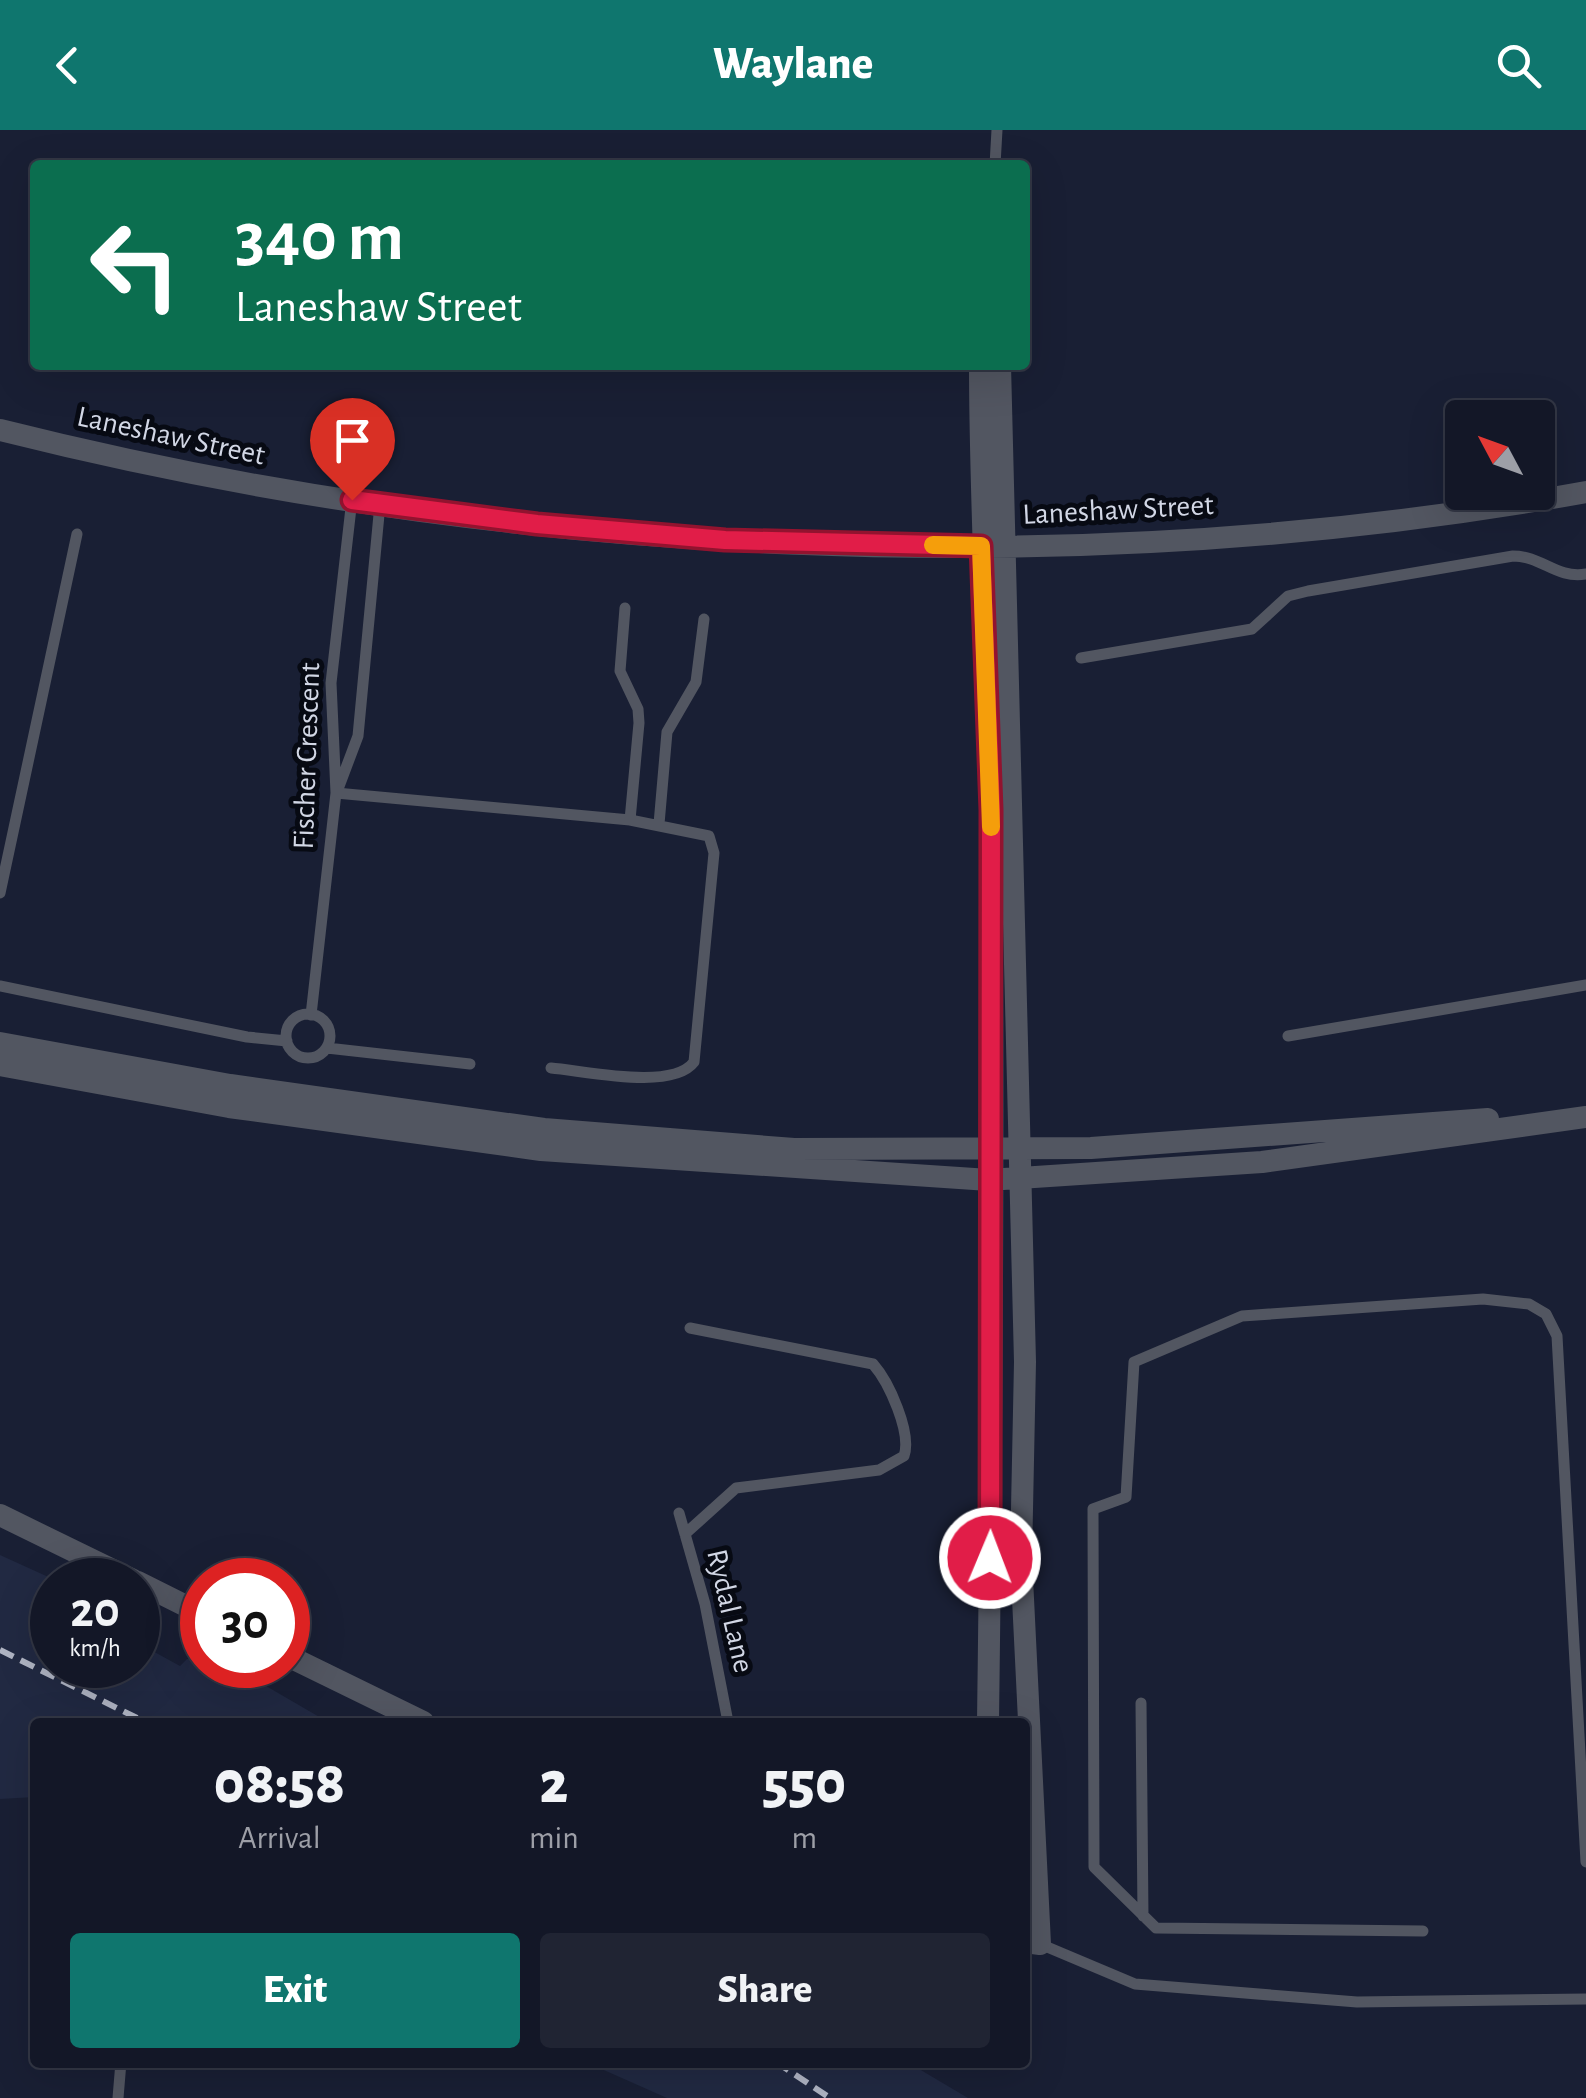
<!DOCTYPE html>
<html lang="en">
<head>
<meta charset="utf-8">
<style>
	:root { --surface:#131727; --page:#202433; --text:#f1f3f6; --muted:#9d9fa7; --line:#323644; --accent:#0f766e }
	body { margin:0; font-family:"Alegreya Sans",sans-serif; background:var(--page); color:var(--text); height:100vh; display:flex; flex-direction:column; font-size:38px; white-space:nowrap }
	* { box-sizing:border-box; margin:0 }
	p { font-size:32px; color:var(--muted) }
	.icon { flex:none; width:55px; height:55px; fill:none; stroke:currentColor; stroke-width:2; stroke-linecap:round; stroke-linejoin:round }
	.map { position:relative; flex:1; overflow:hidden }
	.side { position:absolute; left:30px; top:1588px; width:1000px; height:350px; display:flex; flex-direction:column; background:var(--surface); border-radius:10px; box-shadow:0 10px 40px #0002,0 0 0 2px var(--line) }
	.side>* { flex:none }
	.banner { position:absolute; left:30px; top:30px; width:1000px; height:210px; border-radius:10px; box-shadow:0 10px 40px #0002,0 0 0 2px var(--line); background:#0b6e4f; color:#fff; overflow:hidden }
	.needle { width:65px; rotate:311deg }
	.controls { position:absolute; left:1445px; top:270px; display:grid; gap:20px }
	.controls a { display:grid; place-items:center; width:110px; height:110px; border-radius:10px; background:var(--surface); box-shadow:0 10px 40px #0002,0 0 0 2px var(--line); font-size:50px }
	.speed { position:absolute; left:30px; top:1428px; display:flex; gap:20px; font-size:50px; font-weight:700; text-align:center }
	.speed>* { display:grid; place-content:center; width:130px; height:130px; border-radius:50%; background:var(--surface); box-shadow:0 10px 40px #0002,0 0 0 2px var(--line); line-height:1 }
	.speed small { font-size:25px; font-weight:400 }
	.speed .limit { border:15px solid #d22; background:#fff; color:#111 }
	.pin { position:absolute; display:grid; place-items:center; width:85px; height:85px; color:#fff; margin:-102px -42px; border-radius:50% 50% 50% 0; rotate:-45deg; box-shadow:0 0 10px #0007 }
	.pin .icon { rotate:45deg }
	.me { position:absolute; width:110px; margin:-55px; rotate:1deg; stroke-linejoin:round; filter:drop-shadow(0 0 8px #0008) }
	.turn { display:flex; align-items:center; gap:35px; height:210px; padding:0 40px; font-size:45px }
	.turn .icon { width:130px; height:130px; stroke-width:2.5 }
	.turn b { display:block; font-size:70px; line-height:85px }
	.eta { display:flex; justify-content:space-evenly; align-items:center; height:170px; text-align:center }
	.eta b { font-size:60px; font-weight:800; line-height:70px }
	.action { display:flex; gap:20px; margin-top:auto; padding:20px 40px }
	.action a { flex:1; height:115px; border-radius:10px; background:var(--accent); color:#fff; font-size:40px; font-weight:800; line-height:115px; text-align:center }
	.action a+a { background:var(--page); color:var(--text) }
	header { display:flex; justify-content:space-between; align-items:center; height:130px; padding:0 40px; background:var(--accent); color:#fff; font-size:45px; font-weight:800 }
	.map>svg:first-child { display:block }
	.built { fill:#212942 }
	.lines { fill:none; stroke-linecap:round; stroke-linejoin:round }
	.service { stroke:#525661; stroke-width:11 }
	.minor { stroke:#525661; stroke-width:22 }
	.rail { stroke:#afb4c3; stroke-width:6; stroke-dasharray:15 8; stroke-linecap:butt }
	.route-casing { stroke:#92132f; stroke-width:25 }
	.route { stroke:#e11d48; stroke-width:18 }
	.slow { stroke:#f59e0b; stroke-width:18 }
	.labels { text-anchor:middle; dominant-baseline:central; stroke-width:10; stroke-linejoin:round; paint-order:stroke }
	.street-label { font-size:30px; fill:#d2d7e5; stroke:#070a13 }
</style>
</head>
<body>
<header><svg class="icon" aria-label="back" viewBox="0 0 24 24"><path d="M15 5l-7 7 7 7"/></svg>Waylane<svg class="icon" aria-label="search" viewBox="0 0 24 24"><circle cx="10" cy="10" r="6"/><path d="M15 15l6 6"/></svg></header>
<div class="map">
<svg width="1586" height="1968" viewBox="0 0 1586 1968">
	<rect width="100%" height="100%" fill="#191f34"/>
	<path class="built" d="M0 1425 55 1450 52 1535H138V1488L146 1491 155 1512 149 1519 180 1536 187 1529 202 1527V1535H230L328 1592H35V1667L0 1669Z
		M588 1933H909L968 1968H667Z"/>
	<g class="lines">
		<path class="service" d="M995 35 997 0
			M625 478 620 541 638 579 639 593 630 690
			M1081 528 1252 499 1288 466 1308 461 1513 426C1542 426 1556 449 1586 444
			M338 659 358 606 380 374
			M336 663 630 690 709 706 714 723 694 932C672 961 586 941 551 938
			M659 694 667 602 696 552 704 489
			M0 763 77 404
			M0 856 247 907 287 911
			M286 906a22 22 0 1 1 44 0a22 22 0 1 1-44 0Z
			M311 885 336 663 331 553 352 369
			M1288 906 1586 855
			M327 918 470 934
			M679 1383 705 1474 728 1592
			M685 1404 736 1358 879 1340 904 1326C912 1303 889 1252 873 1234L690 1198
			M1141 1573 1143 1786
			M1423 1801 1156 1798 1094 1737 1093 1379 1126 1367 1134 1232 1242 1186 1483 1169 1529 1174 1546 1184 1557 1206 1586 1732
			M1040 1814 1135 1854 1357 1872 1586 1869
			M118 1968 121 1932"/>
		<path class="minor" d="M980 235C980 384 990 531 991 680 994 984 992 1288 988 1592
			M1000 235 1025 1232 1021 1428 1040 1814 1025 1812
			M0 300C505 427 1073 455 1586 362
			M0 913 230 955 544 999 794 1019 1091 1018 1488 989
			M0 935 229 977 541 1020 989 1050 1262 1032 1586 987
			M0 1385 133 1450
			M138 1452 202 1484
			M288 1526 423 1592"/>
		<path class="rail" d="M0 1520 145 1592
			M776 1932 830 1968"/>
	</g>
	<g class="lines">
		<defs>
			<path id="route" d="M352 370 537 394 725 410 981 416 991 680 990 1428"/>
		</defs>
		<use href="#route" class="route-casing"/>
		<use href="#route" class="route"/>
		<path class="slow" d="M933 415 981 416 991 697"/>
	</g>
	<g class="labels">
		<g class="street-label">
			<text transform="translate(171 306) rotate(12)">Laneshaw Street</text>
			<text transform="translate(1118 380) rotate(-3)">Laneshaw Street</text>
			<text transform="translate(307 626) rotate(-88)">Fischer Crescent</text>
			<text transform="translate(730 1481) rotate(77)">Rydal Lane</text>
		</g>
	</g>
</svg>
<div class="controls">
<a><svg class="needle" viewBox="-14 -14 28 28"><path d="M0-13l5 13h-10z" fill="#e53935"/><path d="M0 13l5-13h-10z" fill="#9d9fa7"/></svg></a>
</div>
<div class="speed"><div>20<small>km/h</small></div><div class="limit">30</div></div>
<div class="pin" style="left:352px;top:370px;background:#d93025"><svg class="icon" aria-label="arrive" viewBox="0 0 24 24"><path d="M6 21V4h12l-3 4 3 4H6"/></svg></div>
<svg class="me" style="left:990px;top:1428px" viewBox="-20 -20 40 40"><circle r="17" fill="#e11d48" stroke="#fff" stroke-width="3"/><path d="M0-11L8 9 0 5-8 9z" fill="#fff"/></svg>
<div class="banner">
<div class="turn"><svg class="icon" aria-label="left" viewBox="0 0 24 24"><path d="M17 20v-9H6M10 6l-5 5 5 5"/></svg><div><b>340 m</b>Laneshaw Street</div></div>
</div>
<section class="side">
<div class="eta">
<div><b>08:58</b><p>Arrival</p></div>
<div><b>2</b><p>min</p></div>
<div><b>550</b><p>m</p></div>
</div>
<div class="action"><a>Exit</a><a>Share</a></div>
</section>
</div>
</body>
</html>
